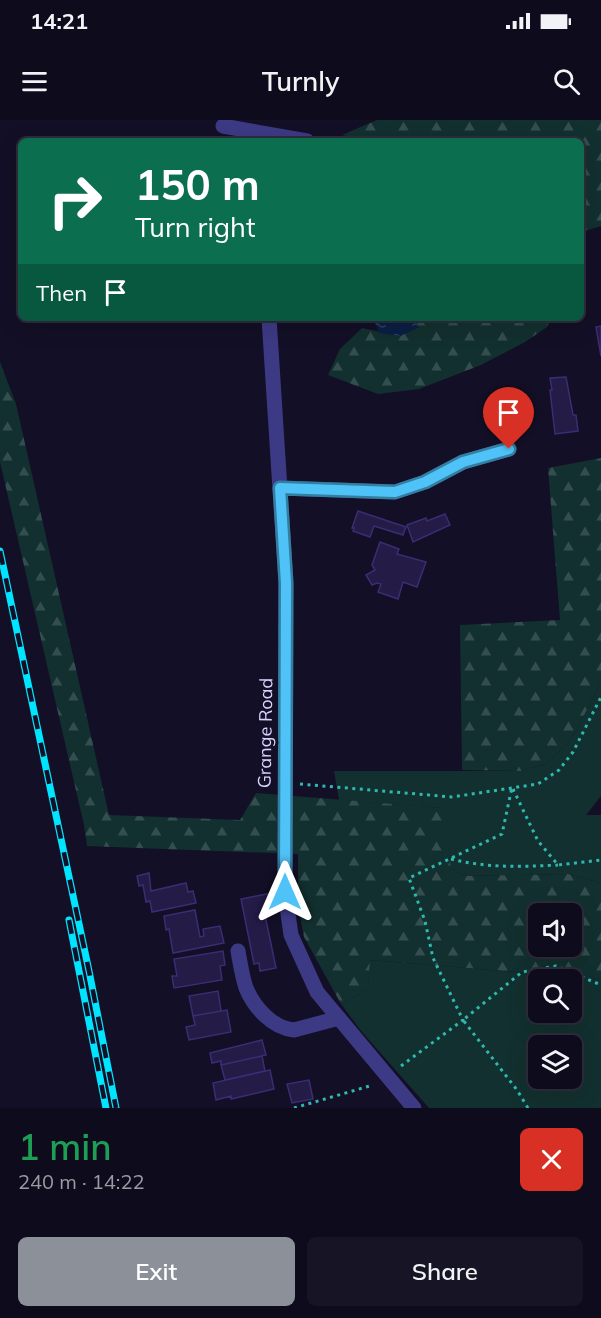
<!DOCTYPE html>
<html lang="en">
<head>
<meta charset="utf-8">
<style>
	:root { --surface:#0e0b1c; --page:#171425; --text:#f1f3f6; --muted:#9b9ba3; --line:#2e2b3b; --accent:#8c9099 }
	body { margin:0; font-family:Mulish,sans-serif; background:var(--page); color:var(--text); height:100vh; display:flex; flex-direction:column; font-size:22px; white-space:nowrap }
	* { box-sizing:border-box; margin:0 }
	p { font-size:20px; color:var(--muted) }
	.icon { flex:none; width:33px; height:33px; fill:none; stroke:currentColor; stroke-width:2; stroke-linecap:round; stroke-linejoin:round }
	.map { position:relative; height:988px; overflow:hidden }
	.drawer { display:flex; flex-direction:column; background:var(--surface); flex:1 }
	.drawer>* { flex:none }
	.guide { position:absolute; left:18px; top:18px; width:566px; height:183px; border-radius:9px; box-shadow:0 6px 24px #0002,0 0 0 2px var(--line); background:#0b6e4f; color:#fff; overflow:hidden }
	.controls { position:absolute; left:528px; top:783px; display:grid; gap:12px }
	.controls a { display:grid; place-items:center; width:54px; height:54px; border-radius:9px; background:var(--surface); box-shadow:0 6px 24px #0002,0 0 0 2px var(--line); font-size:30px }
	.pin { position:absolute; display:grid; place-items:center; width:51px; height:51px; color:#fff; margin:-62px -26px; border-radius:50% 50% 50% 0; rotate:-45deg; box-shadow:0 0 6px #0007 }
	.pin .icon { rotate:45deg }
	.me { position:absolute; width:66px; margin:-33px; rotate:0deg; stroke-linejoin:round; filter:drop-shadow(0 0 4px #0008) }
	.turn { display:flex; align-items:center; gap:21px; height:126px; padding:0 18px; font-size:27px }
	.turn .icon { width:78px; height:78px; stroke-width:2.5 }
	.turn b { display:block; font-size:42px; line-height:51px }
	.then { display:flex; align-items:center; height:57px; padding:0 18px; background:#0003; gap:12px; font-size:22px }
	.round { display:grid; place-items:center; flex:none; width:63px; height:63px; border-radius:9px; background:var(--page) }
	.overview { display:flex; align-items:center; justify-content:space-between; height:102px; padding:0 18px }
	h1 { font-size:36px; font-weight:600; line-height:45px; color:#1e9e55 }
	.button { display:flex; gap:12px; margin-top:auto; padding:12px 18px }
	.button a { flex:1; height:69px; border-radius:9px; background:var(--accent); color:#fff; font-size:24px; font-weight:600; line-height:69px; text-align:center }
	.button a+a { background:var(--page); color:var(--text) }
	.status { display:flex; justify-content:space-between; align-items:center; height:42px; padding:0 30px; background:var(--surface); direction:ltr }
	.status svg { height:16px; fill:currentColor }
	header { display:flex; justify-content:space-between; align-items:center; height:78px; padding:0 18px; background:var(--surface); font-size:27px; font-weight:600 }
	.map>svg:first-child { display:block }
	.green { fill:#12302f; fill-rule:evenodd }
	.forest { fill:url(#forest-firs); fill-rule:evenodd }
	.water { fill:url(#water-ripples) }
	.building { fill:#241b47; stroke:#3b2d73; stroke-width:1.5 }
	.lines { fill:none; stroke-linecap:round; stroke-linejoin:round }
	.path { stroke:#2fb8b0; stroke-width:3; stroke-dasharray:3 4.5; stroke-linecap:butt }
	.minor { stroke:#3d3a85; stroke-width:15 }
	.rail-casing { stroke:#00e5ff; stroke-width:7 }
	.rail { stroke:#130f26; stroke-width:4.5; stroke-dasharray:14; stroke-linecap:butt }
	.route-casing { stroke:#337fa1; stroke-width:15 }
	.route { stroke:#4fc3f7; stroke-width:10 }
	.labels { text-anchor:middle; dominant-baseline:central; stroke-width:6; stroke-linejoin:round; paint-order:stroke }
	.street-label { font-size:18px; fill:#d9d4ff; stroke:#130f26 }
</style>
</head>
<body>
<div class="status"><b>14:21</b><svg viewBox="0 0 49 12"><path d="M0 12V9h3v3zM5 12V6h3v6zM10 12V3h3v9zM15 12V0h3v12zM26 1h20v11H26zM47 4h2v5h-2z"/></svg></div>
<header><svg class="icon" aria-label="menu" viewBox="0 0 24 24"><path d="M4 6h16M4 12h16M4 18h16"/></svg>Turnly<svg class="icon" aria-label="search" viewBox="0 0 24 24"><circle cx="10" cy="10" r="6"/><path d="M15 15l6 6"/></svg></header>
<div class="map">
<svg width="601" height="988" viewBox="0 0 601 988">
	<defs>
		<pattern id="forest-firs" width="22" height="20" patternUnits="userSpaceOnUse" patternTransform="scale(1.5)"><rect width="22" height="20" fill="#12302f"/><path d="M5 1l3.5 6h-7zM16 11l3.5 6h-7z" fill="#344d4e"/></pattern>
		<pattern id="water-ripples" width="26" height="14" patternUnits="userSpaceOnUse" patternTransform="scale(1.5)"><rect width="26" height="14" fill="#0a1f44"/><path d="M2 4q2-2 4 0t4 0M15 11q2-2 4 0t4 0" fill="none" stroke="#2d3f60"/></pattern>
	</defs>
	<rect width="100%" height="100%" fill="#130f26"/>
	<path class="green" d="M601 563V676L586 695H601V763L568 754 464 756 451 748 443 688 339 680 334 651H521L546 644 571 620Z
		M369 840 601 859V988H429L361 911 341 884 368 869ZM538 860H572V892H538ZM538 926H572V958H538Z"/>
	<path class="forest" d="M377 0H601V106L581 112 580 21H374L342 15Z
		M415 198H551L547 207 525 222 481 245 419 269 378 274 328 255 340 229 362 208 400 216 419 207Z
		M0 242 16 284 109 695 240 700 256 673 444 688 451 748 464 756 568 754 601 763V859L370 840 368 869 341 884 304 817 298 785V734L87 726 84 705 0 342ZM538 794H572V826H538Z
		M601 338V563L571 620 546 644 521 651 462 650 460 505 560 500 548 348Z"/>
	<path class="water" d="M371 198H415L419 207 400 216 379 213 374 200Z"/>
	<path class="building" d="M601 206V236L596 207Z
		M566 257 573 295H576L578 311 555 314 550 270H552L550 258Z
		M514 286 531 290 526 309 509 304Z
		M358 391 406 407 403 415 374 406 370 417 353 411 354 408H352Z
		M445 394 450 405 413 422 407 405 426 398 427 401Z
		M380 422 399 429 397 434 426 442 417 467 403 462 398 479 378 472 381 464 377 463 372 465 366 455 375 450 372 445Z
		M149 753 151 771 186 763 188 772 193 771 196 783 152 792 150 781 146 782 143 765 139 766 137 756Z
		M272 773 276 793 265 795 276 848 260 851 259 843 254 844 241 779Z
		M195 790 200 817 204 816 203 809 220 806 224 823 173 833 169 809 166 810 164 796Z
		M223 831 225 845 220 846 222 860 174 868 172 856H177L174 839Z
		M218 871 221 891 193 896 189 876Z
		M227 890 231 912 189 920 186 907 195 905 193 896Z
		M262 920 266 935 221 945V941L212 943 210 933Z
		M262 936 265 951 225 960 221 945Z
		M270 950 274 969 231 979V976L216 980 213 963Z
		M309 960 313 979 292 983 287 964Z"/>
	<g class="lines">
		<path class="path" d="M300 664 452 677 538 664 559 650 573 632 601 577
			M513 669 538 721 558 745 601 740
			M451 739C487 748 521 747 558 745
			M401 946 463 900 433 838 425 801 409 758 502 714 512 667
			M294 988 373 965
			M528 988 517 970 463 900 522 852 556 846 601 865"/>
		<path class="minor" d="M223 6 307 21
			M269 198 286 463 285 772 291 815 317 872 414 988
			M280 368 395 372 425 362 463 342 509 329
			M238 831C240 842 242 856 246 868 254 887 272 908 294 910L339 898"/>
		<defs>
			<path id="rail" d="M0 431 89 851 116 988
				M69 800 106 988"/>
		</defs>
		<use href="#rail" class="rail-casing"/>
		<use href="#rail" class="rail"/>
	</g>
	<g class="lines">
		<defs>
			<path id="route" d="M285 772 286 463 280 368 395 372 425 362 463 342 509 329"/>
		</defs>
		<use href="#route" class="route-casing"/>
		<use href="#route" class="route"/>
	</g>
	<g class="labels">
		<g class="street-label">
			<text transform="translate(265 613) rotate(-89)">Grange Road</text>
		</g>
	</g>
</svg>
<div class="controls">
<a><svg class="icon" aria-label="sound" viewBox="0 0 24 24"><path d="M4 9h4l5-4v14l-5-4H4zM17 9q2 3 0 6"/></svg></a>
<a><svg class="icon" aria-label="search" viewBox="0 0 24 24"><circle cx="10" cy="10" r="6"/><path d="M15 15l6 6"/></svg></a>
<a><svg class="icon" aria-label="layers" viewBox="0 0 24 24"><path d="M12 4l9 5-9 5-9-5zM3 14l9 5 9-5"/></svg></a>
</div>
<div class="pin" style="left:509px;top:329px;background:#d93025"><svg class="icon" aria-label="arrive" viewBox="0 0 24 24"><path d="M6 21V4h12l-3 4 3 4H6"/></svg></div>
<svg class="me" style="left:285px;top:772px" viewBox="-20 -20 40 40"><path d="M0-17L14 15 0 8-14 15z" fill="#4fc3f7" stroke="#fff" stroke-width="4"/></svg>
<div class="guide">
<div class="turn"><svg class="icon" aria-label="right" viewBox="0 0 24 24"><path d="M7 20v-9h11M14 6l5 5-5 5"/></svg><div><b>150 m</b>Turn right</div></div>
<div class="then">Then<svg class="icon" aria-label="arrive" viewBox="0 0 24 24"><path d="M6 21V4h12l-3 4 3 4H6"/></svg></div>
</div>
</div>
<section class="drawer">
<div class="overview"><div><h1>1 min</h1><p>240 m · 14:22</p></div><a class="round" style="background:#d93025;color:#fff"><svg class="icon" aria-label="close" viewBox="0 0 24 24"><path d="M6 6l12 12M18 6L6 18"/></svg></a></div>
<div class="button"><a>Exit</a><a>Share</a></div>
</section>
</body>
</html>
